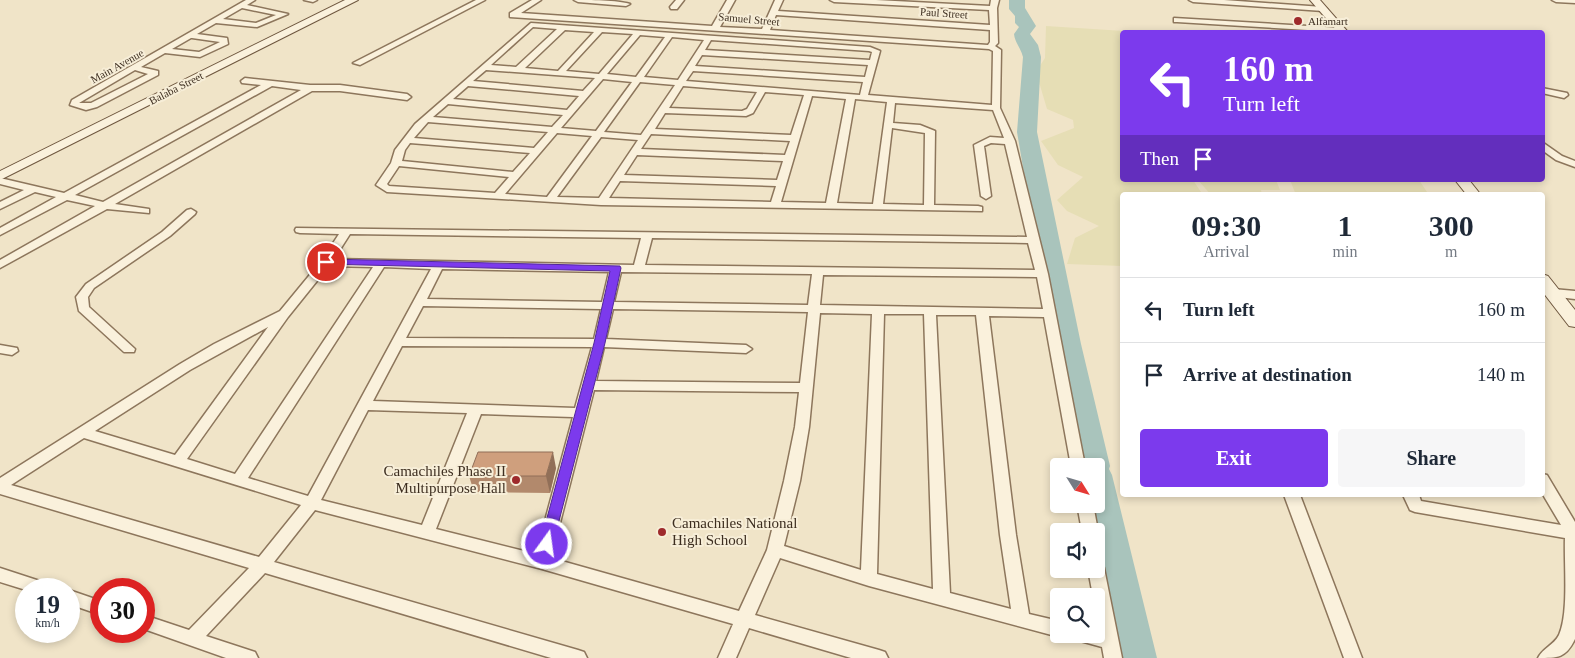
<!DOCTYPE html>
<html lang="en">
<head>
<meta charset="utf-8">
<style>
	:root { --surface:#fff; --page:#f6f6f7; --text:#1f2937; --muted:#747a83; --line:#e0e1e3; --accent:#7c3aed }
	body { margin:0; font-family:"Times New Roman",serif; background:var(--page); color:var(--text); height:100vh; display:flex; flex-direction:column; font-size:19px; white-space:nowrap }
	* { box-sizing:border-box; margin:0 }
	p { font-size:16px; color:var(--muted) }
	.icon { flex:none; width:28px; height:28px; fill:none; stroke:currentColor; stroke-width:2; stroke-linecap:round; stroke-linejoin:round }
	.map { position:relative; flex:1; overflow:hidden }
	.drawer { position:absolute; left:1120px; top:192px; width:425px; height:305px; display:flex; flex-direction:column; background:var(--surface); border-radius:5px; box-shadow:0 2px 8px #0003 }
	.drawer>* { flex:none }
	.top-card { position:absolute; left:1120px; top:30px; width:425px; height:152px; border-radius:5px; box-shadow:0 2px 8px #0003; background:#7c3aed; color:#fff; overflow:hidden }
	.needle { width:32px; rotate:127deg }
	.buttons { position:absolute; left:1050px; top:458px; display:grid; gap:10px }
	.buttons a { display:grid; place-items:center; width:55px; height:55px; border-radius:5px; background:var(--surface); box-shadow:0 2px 8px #0003; font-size:25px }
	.speed { position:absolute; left:15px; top:578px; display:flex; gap:10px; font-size:25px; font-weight:700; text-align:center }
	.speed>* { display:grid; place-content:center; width:65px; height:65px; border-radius:50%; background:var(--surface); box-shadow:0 2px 8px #0003; line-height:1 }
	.speed small { font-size:12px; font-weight:400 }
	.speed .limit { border:8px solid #d22; background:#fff; color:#111 }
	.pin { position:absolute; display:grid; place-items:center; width:42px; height:42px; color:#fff; margin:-21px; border:2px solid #fff; border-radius:50%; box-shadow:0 1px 5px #0007 }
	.me { position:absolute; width:55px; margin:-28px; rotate:14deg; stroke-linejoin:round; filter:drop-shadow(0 0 4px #0008) }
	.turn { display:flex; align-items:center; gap:18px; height:105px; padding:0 20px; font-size:22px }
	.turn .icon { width:65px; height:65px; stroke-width:2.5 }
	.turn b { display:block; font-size:35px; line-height:42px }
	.then { display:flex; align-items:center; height:48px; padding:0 20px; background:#0003; gap:10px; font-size:19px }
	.eta { display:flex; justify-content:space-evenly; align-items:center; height:85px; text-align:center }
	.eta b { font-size:30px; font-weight:600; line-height:35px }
	.action { display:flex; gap:10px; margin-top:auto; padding:10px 20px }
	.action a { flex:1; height:58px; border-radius:5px; background:var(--accent); color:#fff; font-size:20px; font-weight:600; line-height:58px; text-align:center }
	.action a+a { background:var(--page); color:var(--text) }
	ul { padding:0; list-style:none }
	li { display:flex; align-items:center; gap:15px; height:65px; padding:0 20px; border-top:1px solid var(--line) }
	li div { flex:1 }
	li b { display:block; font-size:19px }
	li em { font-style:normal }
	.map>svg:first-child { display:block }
	.farmland { fill:#e6deb5 }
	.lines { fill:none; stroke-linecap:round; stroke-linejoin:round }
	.river { fill:#a9c4bc; fill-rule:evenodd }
	.street-casing { stroke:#8d765c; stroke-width:3 }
	.secondary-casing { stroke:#6f573f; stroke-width:2 }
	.street { fill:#faf1dc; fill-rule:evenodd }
	.secondary { fill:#faf1dc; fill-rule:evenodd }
	.wall { fill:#b2896c }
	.shaded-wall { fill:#916f58 }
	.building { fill:#cf9f7d; stroke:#916f58 }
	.route { fill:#7c3aed; stroke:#51269a }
	.poi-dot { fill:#9e2a2b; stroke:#f7eed8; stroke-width:2 }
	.labels { text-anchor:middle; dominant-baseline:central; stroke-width:4; stroke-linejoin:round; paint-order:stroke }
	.far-street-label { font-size:11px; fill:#3d2e20; stroke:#f7eed8 }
	.far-poi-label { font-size:11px; fill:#3d2e20; stroke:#f7eed8; text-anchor:start }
	.near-poi-label { font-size:15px; fill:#3d2e20; stroke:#f7eed8; text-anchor:end }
</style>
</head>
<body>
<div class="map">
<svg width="1575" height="658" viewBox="0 0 1575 658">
	<rect width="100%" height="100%" fill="#f0e4c8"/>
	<path class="farmland" d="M1046 26 1140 32H1122V180H1193L1203 195H1122V266L1067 264 1075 238 1099 226 1067 211 1057 200 1083 177 1058 165 1041 141 1074 128 1073 120 1047 109 1036 72 1045 58Z
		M1198 180H1276L1280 190H1261L1262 195H1211Z
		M1290 180H1419L1429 195H1296Z"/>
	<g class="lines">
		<path class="river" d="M1009 0H1025V8L1036 26 1030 34 1038 45 1041 57 1037 132 1081 344 1110 466 1109 469 1112 475 1157 658H1117L1096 556V531H1091L1085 504H1096V466H1078L1053 344 1017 132 1023 57C1021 48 1015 43 1014 34L1019 27 1015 23V16L1009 9Z"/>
		<defs>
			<path id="street" d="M246 0H255L247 5 288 14 257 27 216 23 197 34 227 38 228 44 200 57 165 53 141 67 158 71V75L97 107 86 110 70 105 72 100ZM242 8 276 15 256 23 223 19ZM191 38H192L220 42 199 52 172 49ZM135 70 148 74 91 103H79Z
				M304 0H317L313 2Z
				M476 0H485L360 65 353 63Z
				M532 0H541L521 13 712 26 727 0H735L720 27 762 29 775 0H783L778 11 990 25 989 10 834 2 830 0H876L990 6 991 0H999L997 8 998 43 995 46 1001 50 1000 108 1015 141 1048 274 1085 466H1071L1044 317 989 316 1016 535 1029 614 1059 621V634H1065L1059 637 869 586 780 558 755 615 879 650 885 652 888 658H851L749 628 736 658H718L733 624 542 569 315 510 274 562 578 650 584 652 587 658H551L265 573 206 636 255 652 258 658H226L144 629V615L189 630 249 568 0 494V478L180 364 214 344 280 311 322 260 339 234 300 233 296 232 295 230 296 228 1027 237 1005 144 991 143 984 146 991 196 986 199 981 196 974 145 990 137 1004 138 993 110 895 103 893 123 920 125 935 131 934 205 978 206 982 207V211L601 205 387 192 376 185 391 163 395 150 415 124 531 23 870 47 880 51 868 95 992 105 993 51 989 49 510 17V13ZM776 15 990 30V42L988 45 770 30ZM533 27 557 29 516 67 491 65ZM565 30 594 32 558 71 525 68ZM602 32 633 34 599 74 566 71ZM640 35 665 37 636 77 607 74ZM672 37 704 40 678 80 644 77ZM711 40 869 51 872 52 870 60 705 50ZM702 55 868 65 865 77 695 66ZM486 70 595 78 583 91 473 81ZM693 71 863 82 860 95 686 81ZM603 79 632 82 596 131 561 128ZM640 82 675 85 641 135 604 132ZM468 86 579 96 567 110 453 99ZM683 86 757 92 747 109 742 111 669 108ZM765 92 804 95 791 135 655 129 665 113 746 116 753 113ZM812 96 846 99 826 203 781 202ZM855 99 887 102 873 204 837 203ZM448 104 563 115 552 127 433 117ZM428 122 548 132 534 148 414 138ZM892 128 925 133 924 205 883 204ZM557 133 592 136 547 197 505 194ZM651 134 790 141 785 155 641 149ZM601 137 638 140 599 198 557 197ZM410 143 530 153 513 172 402 161 405 150ZM637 155 783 161 777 180 624 175ZM399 166 509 177 495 193 389 186 387 184ZM620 181 776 186 771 202 609 198ZM350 234 641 238 634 265 334 259ZM652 238 1028 243 1035 270 645 265ZM329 266 373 267 235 474 187 459 288 317ZM384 267 431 269 308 496 248 478ZM442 269 609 272 602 302 427 299ZM621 272 812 274 808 305 614 302ZM823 275 1037 277 1043 309 820 305ZM423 306 601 309 594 339 406 338ZM613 309 808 312 800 383 596 381 604 347 746 353 752 349 746 345 606 339ZM820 313 872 314 861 570 784 546 800 481 809 427ZM884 314H924L933 589 877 574ZM936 315H976L1000 535 1011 609 950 593ZM268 327 175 455 95 431 190 370ZM402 346 592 347 575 408 373 401ZM594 390 799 392 795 427 784 481 767 550 739 611 551 558ZM368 410 467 413 422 525 321 500ZM481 414 573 417 536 554 436 529ZM84 438 301 505 259 557 11 485Z
				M574 0C589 0 618 0 630 4L626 6 578 2Z
				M676 0H684L677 9H671L670 7Z
				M1189 0H1224L1323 7 1327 9 1323 11 1193 2Z
				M1552 0H1575V3L1556 2Z
				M1174 18 1341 28 1345 30 1341 32 1177 22H1174Z
				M245 78 310 85H340L407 94 411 97 407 100 340 91H312L115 204 149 209V213L107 209 0 268V260L95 206 67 200 0 235V228L56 197 35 192 0 209V202L24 190 0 184V178L64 193 261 85 242 83 241 81ZM272 86 301 90 103 202 75 195Z
				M1542 88 1567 93 1568 95 1564 98 1542 93Z
				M1542 142 1562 156 1575 161V167L1556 160 1542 150Z
				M191 209 196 212 195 214 170 236 94 288 88 297 89 307 135 349 134 352H124L79 311 76 297 86 284 162 232 187 210Z
				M1553 289 1575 291V299L1549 296 1547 293Z
				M0 345 17 348 18 351 12 355 0 353Z
				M1542 474 1547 475 1575 522V639C1566 658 1558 658 1538 658 1543 648 1554 645 1559 635 1569 613 1564 564 1565 538L1415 512 1410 510 1403 495H1419L1421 501 1561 525 1542 493Z
				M1284 495H1300L1362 658H1344Z
				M1077 504H1093L1098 531 1096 534V531H1082Z
				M1096 561 1102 563 1104 568 1122 658H1104L1102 647 1073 639 1070 634H1096V630L1099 631 1096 596H1093L1088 569H1096Z
				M0 568 49 584 51 589H26V590L0 582Z
				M69 590 101 601V615L69 604Z"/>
			<path id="secondary" d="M345 0H358L0 180V171Z
				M1310 0H1320L1348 32H1338Z
				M1455 180H1469L1481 195H1467Z
				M1542 274 1548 276 1575 310V327L1569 326 1542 291Z"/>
		</defs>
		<use href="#street" class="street-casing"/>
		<use href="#secondary" class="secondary-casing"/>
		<use href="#street" class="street"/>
		<use href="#secondary" class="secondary"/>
	</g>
	<path class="wall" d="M556 468 550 493 474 492 469 476Z"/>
	<path class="shaded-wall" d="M553 452 556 468 550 493 546 476Z"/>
	<path class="building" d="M478 452H553L546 476H469Z"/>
	<path class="route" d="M326 259 620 266 621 268 605 343 552 548H542L540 544 594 343 610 271 322 264V260Z"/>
	<g class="poi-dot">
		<circle cx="1298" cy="21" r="5"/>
		<circle cx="516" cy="480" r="5"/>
		<circle cx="662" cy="532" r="5"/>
	</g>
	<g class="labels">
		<g class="far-street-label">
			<text transform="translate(944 13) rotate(4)">Paul Street</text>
			<text transform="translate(749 19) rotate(5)">Samuel Street</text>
			<text transform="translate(117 66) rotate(-29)">Main Avenue</text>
			<text transform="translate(176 88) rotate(-27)">Balaba Street</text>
		</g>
		<g class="far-poi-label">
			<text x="1308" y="21">Alfamart</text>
		</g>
		<g class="near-poi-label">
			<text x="506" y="471">Camachiles Phase II<tspan x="506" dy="17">Multipurpose Hall</tspan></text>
			<text x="672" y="523" text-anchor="start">Camachiles National<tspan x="672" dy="17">High School</tspan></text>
		</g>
	</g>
</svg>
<div class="buttons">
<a><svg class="needle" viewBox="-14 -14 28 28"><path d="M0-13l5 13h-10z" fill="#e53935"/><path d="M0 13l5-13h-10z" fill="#747a83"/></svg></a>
<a><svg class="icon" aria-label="sound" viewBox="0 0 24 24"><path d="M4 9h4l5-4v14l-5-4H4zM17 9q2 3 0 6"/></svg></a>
<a><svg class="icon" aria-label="search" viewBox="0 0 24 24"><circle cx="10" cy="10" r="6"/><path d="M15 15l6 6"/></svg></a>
</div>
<div class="speed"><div>19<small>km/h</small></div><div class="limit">30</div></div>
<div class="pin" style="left:326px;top:262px;background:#d93025"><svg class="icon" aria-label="arrive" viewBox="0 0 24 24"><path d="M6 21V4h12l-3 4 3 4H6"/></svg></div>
<svg class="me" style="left:547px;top:544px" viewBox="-20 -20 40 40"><circle r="17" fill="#7c3aed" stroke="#fff" stroke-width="3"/><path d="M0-11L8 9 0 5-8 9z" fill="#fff"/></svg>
<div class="top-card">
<div class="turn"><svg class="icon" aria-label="left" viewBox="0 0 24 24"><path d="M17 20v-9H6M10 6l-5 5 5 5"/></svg><div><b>160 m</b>Turn left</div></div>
<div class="then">Then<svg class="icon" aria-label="arrive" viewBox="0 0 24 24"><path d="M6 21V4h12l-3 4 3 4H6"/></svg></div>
</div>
<section class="drawer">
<div class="eta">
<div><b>09:30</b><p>Arrival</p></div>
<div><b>1</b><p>min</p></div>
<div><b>300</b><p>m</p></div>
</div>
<ul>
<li><svg class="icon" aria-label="left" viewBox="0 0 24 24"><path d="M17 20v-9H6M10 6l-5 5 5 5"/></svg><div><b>Turn left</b></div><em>160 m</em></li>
<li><svg class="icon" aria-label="arrive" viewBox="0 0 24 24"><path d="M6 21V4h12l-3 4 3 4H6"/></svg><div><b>Arrive at destination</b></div><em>140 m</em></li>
</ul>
<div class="action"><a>Exit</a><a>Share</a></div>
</section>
</div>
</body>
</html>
